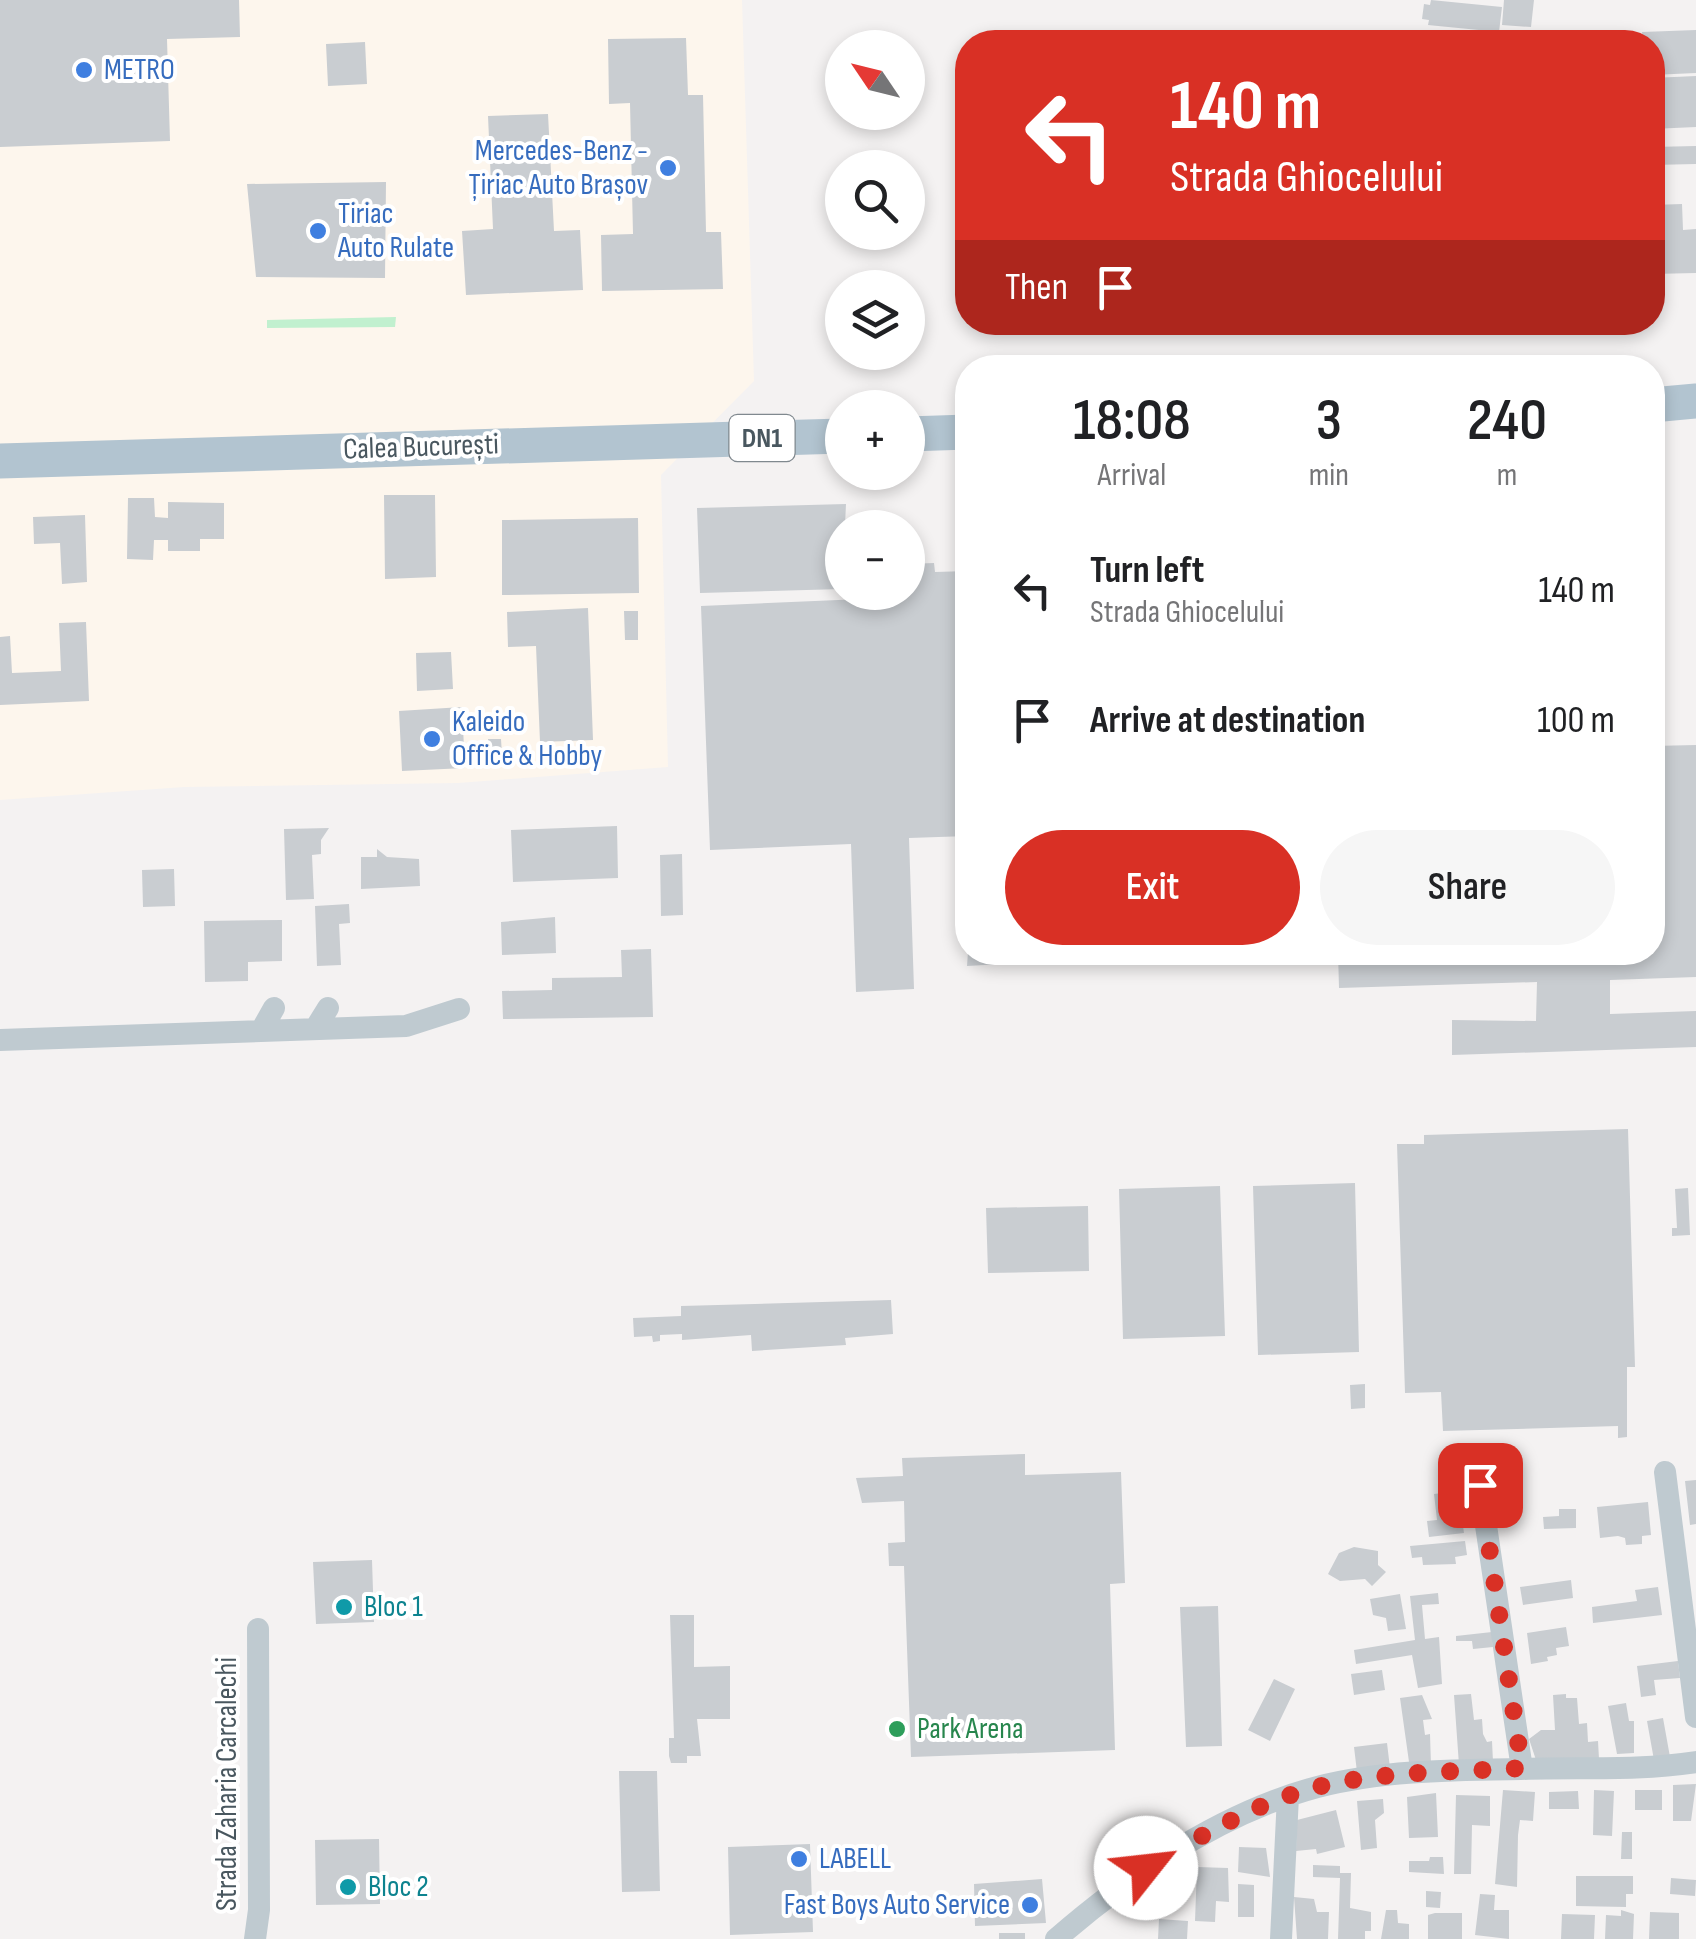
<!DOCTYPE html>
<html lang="en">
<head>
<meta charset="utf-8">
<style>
	:root { --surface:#fff; --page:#f6f6f6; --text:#202124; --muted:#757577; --accent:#d93025 }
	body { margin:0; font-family:"Sofia Sans Condensed",sans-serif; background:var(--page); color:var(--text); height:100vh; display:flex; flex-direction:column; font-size:38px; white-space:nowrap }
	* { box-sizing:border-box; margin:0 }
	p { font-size:32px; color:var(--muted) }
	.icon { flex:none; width:55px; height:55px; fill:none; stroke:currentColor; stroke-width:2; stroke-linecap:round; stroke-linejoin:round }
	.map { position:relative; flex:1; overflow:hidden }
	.sheet { position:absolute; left:955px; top:355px; width:710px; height:610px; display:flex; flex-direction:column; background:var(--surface); border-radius:40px; box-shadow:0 5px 15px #0003 }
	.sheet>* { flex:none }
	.banner { position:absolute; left:955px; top:30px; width:710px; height:305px; border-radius:40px; box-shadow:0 5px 15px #0003; background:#d93025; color:#fff; overflow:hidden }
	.needle { width:65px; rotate:305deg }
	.controls { position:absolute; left:825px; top:30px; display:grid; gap:20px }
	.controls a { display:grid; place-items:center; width:100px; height:100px; border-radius:50%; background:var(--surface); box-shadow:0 5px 15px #0003; font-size:50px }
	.pin { position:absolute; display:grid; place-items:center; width:85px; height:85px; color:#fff; margin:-42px; border-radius:20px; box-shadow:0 5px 15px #0006 }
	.me { position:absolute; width:110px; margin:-55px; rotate:61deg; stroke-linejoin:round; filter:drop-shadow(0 0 8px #0008) }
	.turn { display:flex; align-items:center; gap:35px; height:210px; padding:0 50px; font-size:45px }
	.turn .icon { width:130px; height:130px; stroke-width:2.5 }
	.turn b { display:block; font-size:70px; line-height:85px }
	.then { display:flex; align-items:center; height:95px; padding:0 50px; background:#0003; gap:20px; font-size:38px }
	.eta { display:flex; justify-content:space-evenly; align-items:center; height:170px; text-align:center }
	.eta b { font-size:60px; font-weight:600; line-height:70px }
	.action { display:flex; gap:20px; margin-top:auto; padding:20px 50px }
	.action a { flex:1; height:115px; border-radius:60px; background:var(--accent); color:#fff; font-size:40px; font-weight:600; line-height:115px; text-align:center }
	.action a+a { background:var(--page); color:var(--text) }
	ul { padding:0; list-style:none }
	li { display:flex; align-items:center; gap:30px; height:130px; padding:0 50px }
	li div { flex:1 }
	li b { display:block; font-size:38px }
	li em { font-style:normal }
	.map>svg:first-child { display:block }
	.commercial { fill:#fdf6ed }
	.green { fill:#c1f0cf }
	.building { fill:#c9cdd1 }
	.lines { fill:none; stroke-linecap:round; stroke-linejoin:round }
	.minor { stroke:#bfcad0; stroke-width:22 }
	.primary { stroke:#b2c4d0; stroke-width:35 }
	.route { stroke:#d93025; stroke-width:18; stroke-dasharray:0 32.4 }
	.shop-dot { fill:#3f7fe0; stroke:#fff; stroke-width:4 }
	.culture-dot { fill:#0f9aa8; stroke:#fff; stroke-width:4 }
	.leisure-dot { fill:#2e9e5b; stroke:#fff; stroke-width:4 }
	.labels { text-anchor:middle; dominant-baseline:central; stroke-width:8; stroke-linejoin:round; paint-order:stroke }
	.shield { fill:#fff; stroke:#80898f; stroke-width:2.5 }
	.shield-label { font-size:28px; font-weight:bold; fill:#49575f }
	.shop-label { font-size:30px; fill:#366cbe; stroke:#fff; text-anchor:start }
	.street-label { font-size:30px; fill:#49575f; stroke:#fff }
	.culture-label { font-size:30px; fill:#0d838f; stroke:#fff; text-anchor:start }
	.leisure-label { font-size:30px; fill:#27864d; stroke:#fff; text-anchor:start }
</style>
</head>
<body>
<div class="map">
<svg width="1696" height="1939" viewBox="0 0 1696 1939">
	<rect width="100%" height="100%" fill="#f4f2f2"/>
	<path class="commercial" d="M0 0H742L754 381 661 475 668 767 458 783 184 787 0 800Z"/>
	<path class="green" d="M396 317 395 327 267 328V320Z"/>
	<path class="building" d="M0 0H239L240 37 167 39 170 141 0 147Z
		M1431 0 1502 7 1499 32 1428 25 1429 20 1422 19 1424 4 1430 5Z
		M1504 0H1534L1531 27 1502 25Z
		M1696 30V73L1652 75V42H1643L1642 32Z
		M1613 35 1637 36V42H1613Z
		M686 38 688 95H703L706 232H721L723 289 602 291 601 235 633 234 630 103 609 104 608 39Z
		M365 42 367 84 328 86 326 44Z
		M1696 76V127L1652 129V78Z
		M548 114 554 231 580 230 583 290 466 295 462 231 493 229 488 116Z
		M1696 146V164L1652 165V147Z
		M386 182 385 278 256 277 247 184Z
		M1682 204 1683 230 1696 229V273L1652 274V205Z
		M384 495H435L436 577 385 579Z
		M128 498H154L155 517 168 518V502L224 503V539H200V551H168V540H154L153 560 127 559Z
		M846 504 842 589 700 593 697 508Z
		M85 515 87 582 62 584 60 543 34 544 33 517Z
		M638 518 639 593 502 595V520Z
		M934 563 935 572 968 571V836L909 838 914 989 856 992 851 844 710 850 701 606 885 598 884 592H908V564Z
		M588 608 593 740 540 742 536 646 508 647 507 612Z
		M624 611H638V640H625Z
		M86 622 89 701 0 705V637L10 636 12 673 61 671 59 623Z
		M451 652 453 689 417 691 416 653Z
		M462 707 465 768 402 771 399 711Z
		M488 739H501L502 755H489Z
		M1696 745V977L1610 980V1014L1696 1011V1047L1452 1055V1020L1536 1021 1537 982 1339 988 1338 952H1652V746Z
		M617 826 618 878 513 882 511 830Z
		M329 828 321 840V854L312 855 314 899 286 900 284 829Z
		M377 849 387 857 419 859 420 886 361 889V857H377Z
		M682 854 683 915 661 916 660 855Z
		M174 869 175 906 143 907 142 870Z
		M349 904 350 923 339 924 341 965 317 966 315 906Z
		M555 917 556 953 502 955 501 922Z
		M282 920V961L248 962V981L205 982 204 921Z
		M651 949 653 1017 503 1019 502 991 552 990V978L622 977 621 950Z
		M968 952H1002V964L967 966Z
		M1628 1129 1635 1367H1627V1437L1618 1438V1426L1443 1431 1441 1392 1405 1393 1397 1144H1424V1135Z
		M1355 1183 1359 1352 1258 1355 1253 1186Z
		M1220 1186 1225 1336 1123 1339 1119 1189Z
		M1688 1188 1690 1235 1672 1236V1228H1677L1675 1189Z
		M1088 1206 1089 1271 988 1273 986 1208Z
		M891 1300 893 1334 845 1338 846 1345 752 1351 751 1335 682 1340V1334L660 1335V1341L653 1342 652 1336 634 1337 633 1318 681 1316V1306Z
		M1365 1384V1408L1351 1409 1350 1385Z
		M1025 1454V1475L1121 1472 1125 1583 1110 1584 1115 1750 911 1757 904 1566H889L888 1543 905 1542 904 1501 862 1503 856 1478 903 1476 902 1458Z
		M1696 1480V1524L1690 1525 1685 1481Z
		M1458 1491 1464 1533 1429 1537 1427 1521 1437 1520 1434 1494Z
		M1648 1502 1651 1535 1642 1536V1544L1626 1545 1625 1538 1618 1536 1600 1538 1597 1507Z
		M1559 1509H1576V1528L1544 1529 1543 1517 1559 1516Z
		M1465 1541 1467 1555 1455 1557 1456 1564 1423 1565 1422 1557 1412 1558 1410 1546Z
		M1354 1547 1378 1551V1565L1386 1572 1372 1586 1365 1579 1340 1581 1328 1574 1339 1553Z
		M372 1560 374 1622 316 1624 313 1562Z
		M1571 1580 1573 1598 1523 1605 1520 1587Z
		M1658 1587 1662 1615 1593 1623 1592 1607 1637 1601 1635 1590Z
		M1438 1593 1439 1604 1422 1605 1425 1639 1439 1637 1442 1684 1418 1688 1412 1655 1356 1664 1354 1650 1415 1640 1410 1596Z
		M1400 1594 1406 1629 1388 1631 1386 1618 1373 1615 1370 1599Z
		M1218 1606 1222 1746 1186 1747 1180 1607Z
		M670 1615H694V1667L730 1666V1719H697L701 1756H687V1763H671L669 1756V1738H674Z
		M1566 1627 1569 1646 1556 1648 1557 1655 1547 1657 1548 1661 1531 1664 1527 1633Z
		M1492 1632 1493 1647 1473 1649 1472 1641H1456V1636Z
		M1678 1661 1680 1678 1654 1680 1656 1695 1641 1697 1637 1666Z
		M1382 1670 1385 1690 1354 1695 1351 1674Z
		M1274 1679 1295 1689 1270 1741 1248 1730Z
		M1471 1694 1474 1720 1482 1719 1483 1734 1487 1742 1492 1741 1493 1762 1459 1765 1454 1695Z
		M1566 1694V1698H1577L1579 1724 1587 1723 1588 1742 1598 1741 1599 1759 1537 1763 1529 1739 1541 1730H1555L1553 1695Z
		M1422 1695 1432 1719 1423 1720 1425 1735 1430 1734 1431 1766 1410 1769 1400 1698Z
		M1626 1703 1629 1721H1634V1753L1617 1754 1608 1706Z
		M1663 1718 1670 1757 1654 1760 1647 1721Z
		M1387 1743 1390 1768 1357 1772 1354 1747Z
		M619 1771H657L660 1891 622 1892Z
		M1696 1784 1691 1821H1673V1785Z
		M1503 1790 1535 1792 1533 1821 1520 1820 1518 1835 1517 1887 1495 1884Z
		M1594 1790 1614 1791 1612 1836 1593 1835Z
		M1635 1790H1662V1810H1635Z
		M1578 1791 1579 1809H1549V1792Z
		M1436 1793 1438 1837 1409 1838 1407 1797Z
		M1456 1795 1490 1796V1826L1472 1825 1471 1874H1454Z
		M1383 1799 1384 1813 1375 1820 1377 1848 1361 1850 1357 1801Z
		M1336 1810 1345 1847 1317 1854 1316 1849 1296 1851 1297 1820Z
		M1622 1832H1632V1859H1621Z
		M379 1839 380 1904 316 1905 315 1840Z
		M810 1844 813 1932 730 1935 728 1847Z
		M1239 1847 1266 1848 1270 1877 1238 1872Z
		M1430 1857H1443L1444 1874 1409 1872V1861H1429Z
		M1313 1865 1340 1866V1873H1351L1350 1908 1371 1912V1931H1365V1939H1338L1340 1878 1313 1877Z
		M1197 1867 1228 1868 1229 1902 1216 1901 1215 1922 1195 1921Z
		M1576 1876H1633V1894H1626V1907L1576 1906Z
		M1671 1878 1696 1880 1695 1896 1670 1894Z
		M1042 1879 1046 1923 975 1926 974 1884Z
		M1238 1884 1254 1885V1917H1238Z
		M1426 1891 1441 1892 1440 1908 1426 1907Z
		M1480 1894 1495 1895 1494 1910H1509V1939L1475 1935Z
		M1294 1897 1314 1899 1317 1912H1329L1328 1939H1297Z
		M1386 1910H1397L1398 1923 1409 1924V1939H1381Z
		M1621 1910 1634 1914 1633 1939H1605L1606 1915 1621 1916Z
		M1650 1912 1679 1913V1939H1649Z
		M1435 1913H1462V1939H1428V1915Z
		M1562 1914 1595 1915 1594 1939H1561Z
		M1159 1919 1188 1921 1187 1939H1158Z
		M999 1933H1025V1939H999Z"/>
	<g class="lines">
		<path class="minor" d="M315 1029 328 1008
			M261 1031 274 1008
			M0 1040 406 1026 459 1009
			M1665 1472 1696 1717
			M1480 1485 1522 1769
			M255 1939 259 1910 258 1629
			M1056 1939C1131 1874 1220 1813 1317 1787 1382 1770 1454 1770 1521 1769 1580 1767 1638 1771 1696 1762
			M1281 1939 1288 1796"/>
		<path class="primary" d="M1652 405 1696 401
			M908 434 968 432
			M0 461 842 436"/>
	</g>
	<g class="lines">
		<path class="route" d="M1146 1868C1201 1836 1259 1801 1321 1786 1387 1771 1455 1772 1522 1768L1480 1485"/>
	</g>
	<g class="shop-dot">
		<circle cx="84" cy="70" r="10"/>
		<circle cx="668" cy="168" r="10"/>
		<circle cx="318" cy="231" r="10"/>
		<circle cx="432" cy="739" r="10"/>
		<circle cx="799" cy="1859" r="10"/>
		<circle cx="1030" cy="1905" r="10"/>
	</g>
	<g class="culture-dot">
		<circle cx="344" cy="1607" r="10"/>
		<circle cx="348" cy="1887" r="10"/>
	</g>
	<circle class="leisure-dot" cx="897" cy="1729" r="10"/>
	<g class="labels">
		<rect class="shield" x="729.5" y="415" width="65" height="46" rx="8"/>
		<g class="shield-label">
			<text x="762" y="438">DN1</text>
		</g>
		<g class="shop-label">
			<text x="104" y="70">METRO</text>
			<text x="648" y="151" text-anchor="end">Mercedes-Benz -<tspan x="648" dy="34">Țiriac Auto Brașov</tspan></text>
			<text x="338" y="214">Tiriac<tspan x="338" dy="34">Auto Rulate</tspan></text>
			<text x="452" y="722">Kaleido<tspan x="452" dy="34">Office &amp; Hobby</tspan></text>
			<text x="819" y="1859">LABELL</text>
			<text x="1010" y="1905" text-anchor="end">Fast Boys Auto Service</text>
		</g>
		<g class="street-label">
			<text transform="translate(421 447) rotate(-2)">Calea București</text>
			<text transform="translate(227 1784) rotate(-90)">Strada Zaharia Carcalechi</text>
		</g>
		<g class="culture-label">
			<text x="364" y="1607">Bloc 1</text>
			<text x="368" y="1887">Bloc 2</text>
		</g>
		<g class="leisure-label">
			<text x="917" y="1729">Park Arena</text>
		</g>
	</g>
</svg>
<div class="controls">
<a><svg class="needle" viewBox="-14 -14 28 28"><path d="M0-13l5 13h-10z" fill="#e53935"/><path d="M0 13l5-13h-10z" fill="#757577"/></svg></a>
<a><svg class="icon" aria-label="search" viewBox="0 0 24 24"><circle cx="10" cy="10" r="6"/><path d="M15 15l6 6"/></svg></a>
<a><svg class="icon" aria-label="layers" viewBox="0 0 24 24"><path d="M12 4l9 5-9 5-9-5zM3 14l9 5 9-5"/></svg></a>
<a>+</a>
<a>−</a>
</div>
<div class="pin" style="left:1480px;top:1485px;background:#d93025"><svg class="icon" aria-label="arrive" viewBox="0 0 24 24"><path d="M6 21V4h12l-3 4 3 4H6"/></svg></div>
<svg class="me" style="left:1146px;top:1868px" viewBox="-20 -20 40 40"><circle r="19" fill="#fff"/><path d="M0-13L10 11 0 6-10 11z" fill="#d93025"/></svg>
<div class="banner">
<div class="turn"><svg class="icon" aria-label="left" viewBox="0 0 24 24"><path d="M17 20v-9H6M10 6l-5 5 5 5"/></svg><div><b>140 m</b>Strada Ghiocelului</div></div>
<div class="then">Then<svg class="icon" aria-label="arrive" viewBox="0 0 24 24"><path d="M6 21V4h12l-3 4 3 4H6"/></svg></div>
</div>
<section class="sheet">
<div class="eta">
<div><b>18:08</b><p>Arrival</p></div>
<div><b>3</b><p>min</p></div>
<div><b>240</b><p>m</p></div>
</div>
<ul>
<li><svg class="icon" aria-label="left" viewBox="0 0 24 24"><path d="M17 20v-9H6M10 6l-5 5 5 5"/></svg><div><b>Turn left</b><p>Strada Ghiocelului</p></div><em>140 m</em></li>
<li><svg class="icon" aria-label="arrive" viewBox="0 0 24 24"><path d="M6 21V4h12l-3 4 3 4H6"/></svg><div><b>Arrive at destination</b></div><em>100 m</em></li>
</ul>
<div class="action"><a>Exit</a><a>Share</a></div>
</section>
</div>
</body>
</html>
